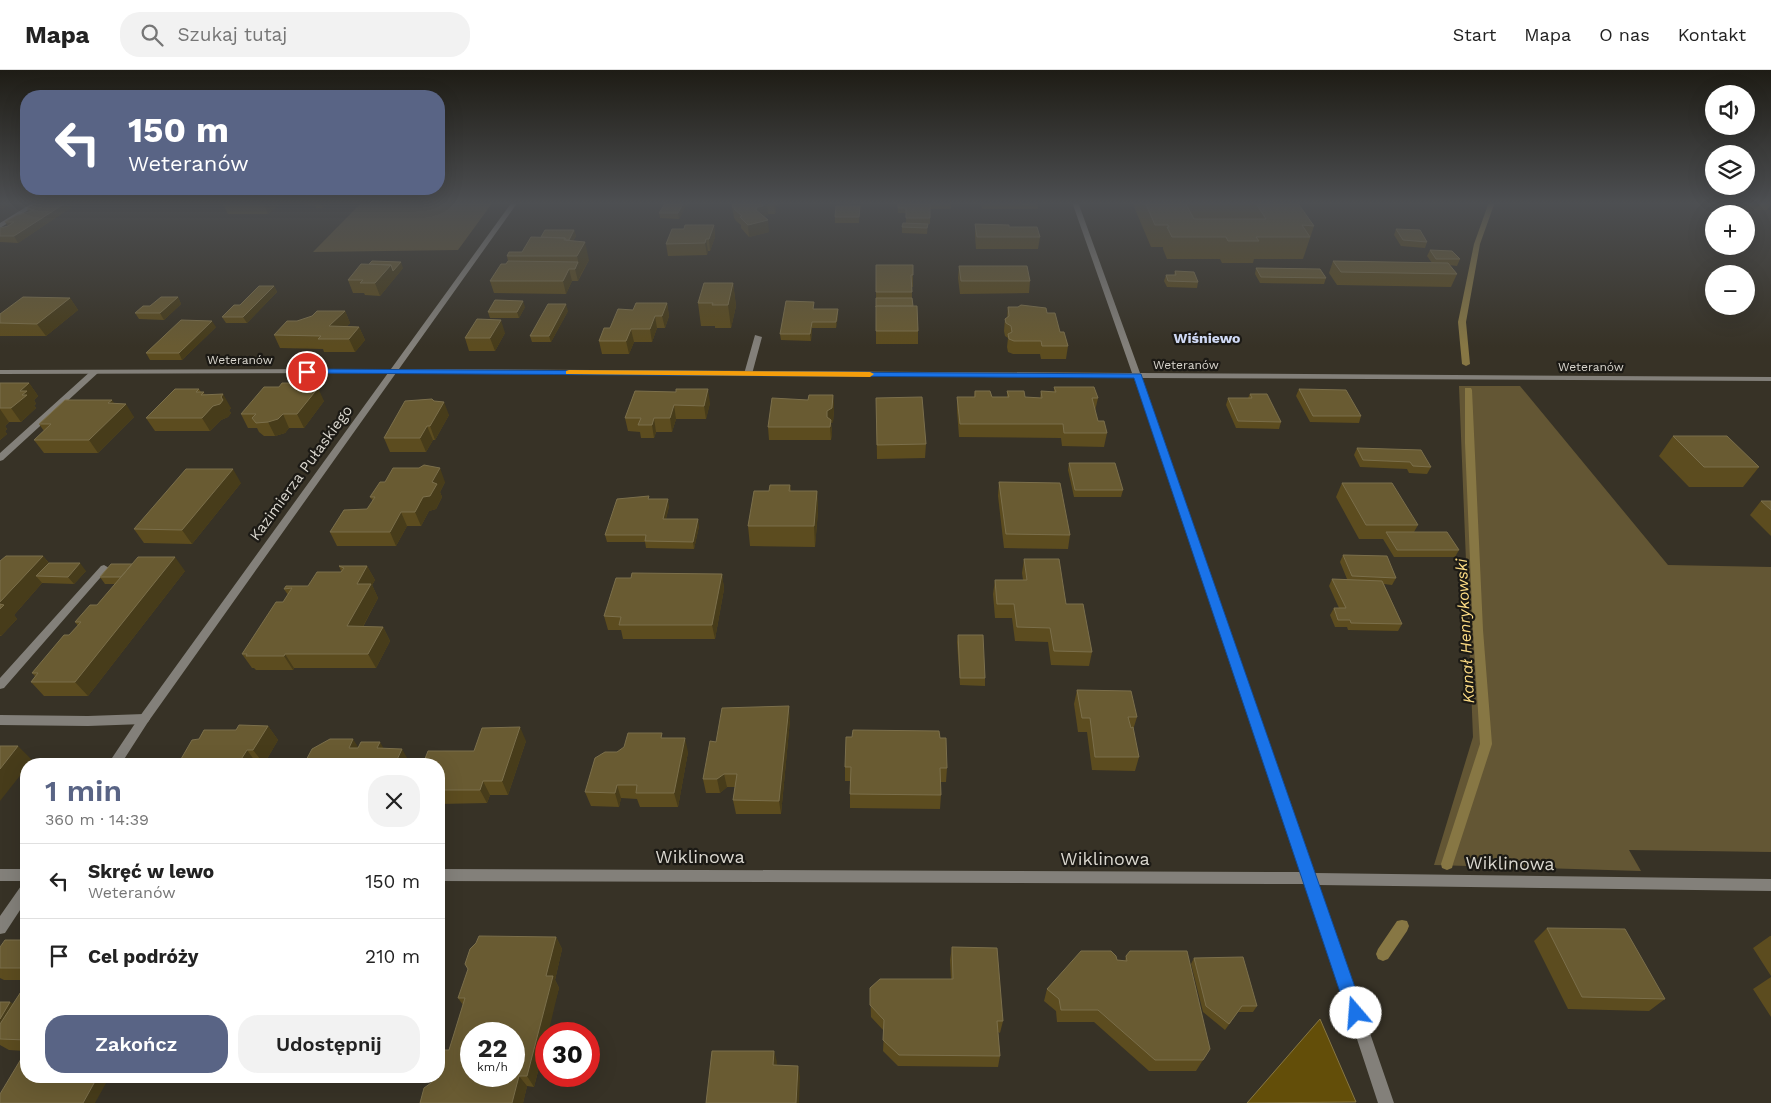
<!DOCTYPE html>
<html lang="pl">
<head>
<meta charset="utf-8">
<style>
	:root { --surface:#fff; --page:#f2f2f2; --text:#222; --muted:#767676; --line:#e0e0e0; --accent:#596485 }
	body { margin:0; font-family:"Work Sans",sans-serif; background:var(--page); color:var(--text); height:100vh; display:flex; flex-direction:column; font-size:19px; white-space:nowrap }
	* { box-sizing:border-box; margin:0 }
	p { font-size:16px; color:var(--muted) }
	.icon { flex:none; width:28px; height:28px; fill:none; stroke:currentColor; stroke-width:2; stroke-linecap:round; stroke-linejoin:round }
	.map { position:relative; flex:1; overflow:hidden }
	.details { position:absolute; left:20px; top:688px; width:425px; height:325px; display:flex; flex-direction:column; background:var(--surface); border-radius:20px; box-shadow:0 5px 20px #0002 }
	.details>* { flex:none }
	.hud { position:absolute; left:20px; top:20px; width:425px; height:105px; border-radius:20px; box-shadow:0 5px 20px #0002; background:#596485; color:#fff; overflow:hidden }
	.buttons { position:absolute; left:1705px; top:15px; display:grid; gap:10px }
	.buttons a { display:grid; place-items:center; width:50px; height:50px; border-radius:50%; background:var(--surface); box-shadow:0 5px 20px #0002; font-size:25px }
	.speed { position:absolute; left:460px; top:952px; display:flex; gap:10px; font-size:25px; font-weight:700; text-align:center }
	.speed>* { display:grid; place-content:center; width:65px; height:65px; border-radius:50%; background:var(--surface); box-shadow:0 5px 20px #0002; line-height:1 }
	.speed small { font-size:12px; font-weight:400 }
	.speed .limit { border:8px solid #d22; background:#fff; color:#111 }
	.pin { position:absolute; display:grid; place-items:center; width:42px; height:42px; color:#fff; margin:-21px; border:2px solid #fff; border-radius:50%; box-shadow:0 1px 5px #0007 }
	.me { position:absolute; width:55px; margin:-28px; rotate:342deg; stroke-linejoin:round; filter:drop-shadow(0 0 4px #0008) }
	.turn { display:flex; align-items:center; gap:18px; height:105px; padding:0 25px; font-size:22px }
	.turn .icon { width:65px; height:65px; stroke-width:2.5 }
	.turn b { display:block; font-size:35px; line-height:42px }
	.round { display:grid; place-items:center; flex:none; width:52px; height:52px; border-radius:20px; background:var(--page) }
	.overview { display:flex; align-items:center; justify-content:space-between; height:85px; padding:0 25px }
	h1 { font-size:30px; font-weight:600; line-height:38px; color:var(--accent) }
	.action { display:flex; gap:10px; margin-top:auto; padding:10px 25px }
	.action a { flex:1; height:58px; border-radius:20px; background:var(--accent); color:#fff; font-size:20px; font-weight:600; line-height:58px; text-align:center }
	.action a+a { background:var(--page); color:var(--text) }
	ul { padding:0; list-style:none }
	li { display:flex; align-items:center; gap:15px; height:75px; padding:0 25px; border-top:1px solid var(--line) }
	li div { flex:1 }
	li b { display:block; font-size:19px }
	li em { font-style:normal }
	header { display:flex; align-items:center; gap:30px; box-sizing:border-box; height:70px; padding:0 25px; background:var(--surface); border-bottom:1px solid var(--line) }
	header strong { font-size:24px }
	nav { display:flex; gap:28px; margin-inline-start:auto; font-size:18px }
	.search { width:350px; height:45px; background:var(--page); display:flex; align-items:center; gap:12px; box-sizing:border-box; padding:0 18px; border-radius:20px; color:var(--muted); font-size:19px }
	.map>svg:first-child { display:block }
	.green { fill:#635634 }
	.water { fill:#634e09; stroke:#877744 }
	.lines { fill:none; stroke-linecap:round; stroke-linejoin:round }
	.stream { fill:#877744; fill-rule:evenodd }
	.lane { fill:#83807a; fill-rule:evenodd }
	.street { fill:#83807a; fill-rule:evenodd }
	.wall { fill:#5c4c1f }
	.shaded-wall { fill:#473c1a }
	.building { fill:#695b32; stroke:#7b6f4b; fill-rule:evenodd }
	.route { fill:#1a73e8; stroke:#114b97 }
	.slow { fill:#f59e0b }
	.labels { text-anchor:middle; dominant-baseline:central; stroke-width:4.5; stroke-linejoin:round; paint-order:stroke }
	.far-street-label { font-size:12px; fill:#dad7cf; stroke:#1c1a15 }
	.far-neighbourhood-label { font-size:14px; font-weight:bold; fill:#cfd9f5; stroke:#1c1a15 }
	.street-label { font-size:15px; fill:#dad7cf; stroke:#1c1a15 }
	.water-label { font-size:16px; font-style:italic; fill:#fedd84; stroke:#1c1a15 }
	.near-street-label { font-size:18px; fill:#dad7cf; stroke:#1c1a15 }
</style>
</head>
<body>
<header>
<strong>Mapa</strong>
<div class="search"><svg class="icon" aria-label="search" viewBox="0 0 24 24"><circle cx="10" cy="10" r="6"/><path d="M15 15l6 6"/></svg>Szukaj tutaj</div>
<nav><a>Start</a><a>Mapa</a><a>O nas</a><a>Kontakt</a></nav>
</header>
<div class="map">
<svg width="1771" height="1033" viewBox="0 0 1771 1033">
	<rect width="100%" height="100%" fill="#373226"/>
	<path class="green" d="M362 132H493L458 180 313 182Z
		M1459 316H1520L1668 495 1771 497V782L1629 780 1641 801 1434 795 1473 667Z"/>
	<path class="water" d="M1320 949 1356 1032 1247 1033Z"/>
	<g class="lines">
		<path class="stream" d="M1489 132H1495L1480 174 1466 252 1470 294 1466 296 1462 294 1458 252 1474 174Z
			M1465 318H1471L1472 320 1483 560 1492 674 1453 794 1452 798 1447 800 1442 798 1441 794 1480 674 1473 560 1465 373Z
			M1402 850 1407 851 1409 856 1407 861 1388 889 1383 891 1378 889 1376 884 1378 879 1397 851Z"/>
		<path class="lane" d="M34 132H41L0 158V153Z
			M755 265 762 267 752 304 748 306 744 304Z
			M92 300H95L99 302 3 390 0 391V383Z
			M104 495 109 498 107 500 4 618 0 619V608L101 496Z
			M144 644 148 646 150 649 148 652 144 654 88 656 0 655V645L88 646Z"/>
		<path class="street" d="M512 132H518L399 299 1132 303 1072 132H1078L1140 303 1771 307V311L1142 308 1315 803 1771 809V821L1319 815 1394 1033H1378L1306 814 439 811V799L1302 802 1134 308 396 303 148 652 121 694H108L140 646 388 303 0 304V300L391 299Z
			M0 799H26V811H0Z
			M26 814V831L5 863 0 864V846L21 816Z"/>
	</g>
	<path class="wall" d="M37 132H79L18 173 0 172V158L8 156 5 152 29 142 27 139Z
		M222 132H282L268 144H228Z
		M304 132H343H332L323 138H316L315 135H305Z
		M688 132 679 149 660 148 659 143Z
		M734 132H777L775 144H768V145L764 146 769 162 749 167 741 158V155L736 151 735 149 734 148 732 137Z
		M836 132H851V135L836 134Z
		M898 132H951V139H930V135V154H928L927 164 902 163V157L906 153V143H898Z
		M980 132H1038V139H982Z
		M1132 132H1297L1314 156 1303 189H1254L1253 193H1222L1220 189H1167L1163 179V177H1151Z
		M1710 132H1771V134L1767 140H1722Z
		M860 136 859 153H835V147Z
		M975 154 1009 157 1040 167 1038 179H976L975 166Z
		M714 155 715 167 710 181H708L707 185 668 186 666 174 684 159Z
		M1396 159 1427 172 1425 178 1401 176 1394 165Z
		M574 160 576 166 573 171 589 190 578 211H572L566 224 494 223 490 211 508 191 507 186 522 182 541 167Z
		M1430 180 1460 189 1457 196 1449 195 1457 204 1451 217 1337 215 1329 203 1333 191 1432 193 1427 186Z
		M876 195 913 205V217H912V228L913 236 918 261V274H876Z
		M959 196 1030 211 1029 223 960 224 958 208Z
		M403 198 380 226 365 225 364 223H353L348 210Z
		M1256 198 1326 208 1324 214 1260 213 1255 204Z
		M1175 201 1198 212 1197 218 1167 217 1164 211 1166 205H1174Z
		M733 213 736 236 731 258H715V256H701L698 233Z
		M274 216 277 222 247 253H226L222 247Z
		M178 227 181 234 164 250 139 249 135 243 150 236Z
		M70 228 78 240 46 266H0V244Z
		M667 233 669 246 665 258H657L652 272H634L629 284H602L599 271 610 258 633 240Z
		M525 237 519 248H490L488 242Z
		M1008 237H1018L1047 243 1060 262 1068 276 1066 289H1041L1040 284H1013L1008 282 1007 277 1008 268 1005 266 1004 261 1005 249 1007 248Z
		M815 239H838V246L836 258H812L811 271 781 270 780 264Z
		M345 241 350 253 347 256 359 257 365 270 355 282H324L323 279 280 278 274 265 297 251Z
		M568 241 551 272H532L530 266Z
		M216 257 182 290H150L146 283Z
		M505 263 495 281H469L465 268Z
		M0 313H29L38 326 34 330 36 334 34 335 36 338 21 352H9L5 356 7 359 5 361 7 364 0 370Z
		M1054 317 1098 328 1095 341 1098 351 1107 363 1104 377 1062 376 1061 368 959 367 957 340V327H974L975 321 992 327H1007V321L1025 327 1040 328 1041 321 1054 322Z
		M303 318 324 331 304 358H289L285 363 275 366H264L259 362 257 358H248L241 344Z
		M199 319 201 322 231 338 229 340 231 343 228 347 221 350 210 361H155L146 348Z
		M1299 319 1361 346 1359 353 1310 352 1296 326Z
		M635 321 710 333 706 349H676L672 362H656L654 368H641L640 362 628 361 625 348Z
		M1250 324 1281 352 1279 359 1236 358 1226 335 1228 328H1248Z
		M833 325 834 339 833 352 831 353 832 363 831 370H769L768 357 808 330Z
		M876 328 926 374 925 388 877 389Z
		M434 331 449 345 435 370H433L426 382H390L384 368Z
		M114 333 134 347 98 383H44L34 370 44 361 39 354Z
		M1673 366 1759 397 1743 417H1689L1659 386Z
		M1357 378 1431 397 1427 404 1409 403 1407 399 1360 397 1354 385Z
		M1069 393 1123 420 1121 427H1074L1068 400Z
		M445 412 440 422 442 427 436 439 429 441 421 456H407L396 476H337L330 462 367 439 373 431 370 427Z
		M999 412 1070 465 1068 479 1004 478 998 426Z
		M241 413 192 474 144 473 134 459Z
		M1342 413 1418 455 1414 462 1459 480 1455 487H1394L1383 469H1359L1336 427Z
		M790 415 791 421H817L818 441 815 477 750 476 748 456 769 421Z
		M650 429 669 436 666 449 699 456 694 479 646 478 645 472H607L605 465Z
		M1761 431H1771V466L1750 445Z
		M1343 485 1396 508 1392 515 1384 514 1402 554 1398 561 1348 560 1347 557H1335L1330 545 1334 538H1339L1329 516 1332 509H1347L1340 492Z
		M43 486 49 493 86 501 74 514 42 513 14 545 17 549 1 566H0V491Z
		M1024 489 1066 534 1092 582 1089 596 1051 595 1048 572 1015 571 1012 548H995L993 524 995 510H1023L1022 503Z
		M339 496H367L375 510 372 515 378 528 363 557H383L390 571 376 598H294L293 600H256L254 598H252L242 584 283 532 288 525 284 519 308 516 341 502V501Z
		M185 501 88 626H44L31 612 35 606 32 603 69 565 78 556 75 552 97 535 115 514H105L100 507Z
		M722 504 724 519 715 569H623L621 560H608L604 546Z
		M958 565 985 608V616L960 615 957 572Z
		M1077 620 1137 647 1133 660 1139 687 1135 701 1092 700 1087 662H1078L1074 634Z
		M790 650 781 744H736L733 730 735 717H727L720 723H706L703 709 716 672Z
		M268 656 278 670 264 694H183L184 692 181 689 199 669 236 660Z
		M664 668 688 682 678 737H640L637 729 621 728 619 737 591 736 585 722 617 682Z
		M940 668 947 698 946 712H940L941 725 940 739 850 738V711H845V697Z
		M526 671 508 725H490L487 733 439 734V694L474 681Z
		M1547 858 1665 929 1649 941 1568 939 1534 871Z
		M26 863V910H4L0 908V877L21 870Z
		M1770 866H1771V906L1753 878Z
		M556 867 562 879 555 910 559 918 546 964V970L534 1017 527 1016 523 1033H420L449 980 463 935 458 928Z
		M952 877 1003 951 1000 963 998 962 1000 986 998 997 898 996 883 981 884 961 871 947 870 918 951 909 950 890Z
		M1126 886 1210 979 1196 1001H1149L1094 952H1057L1056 941 1044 931 1047 919 1117 890 1125 891Z
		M1194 888 1257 936 1253 942H1238L1225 960 1203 942 1191 894Z
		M1771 907V947L1753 919Z
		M26 914V981L9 980 0 975V932H10L13 934Z"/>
	<path class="shaded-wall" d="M0 132H14L2 139 0 136Z
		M67 132H79L18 173 14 166Z
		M263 132H282L268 144Z
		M320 132H332L323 138Z
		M684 132H688L679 149 678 143Z
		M774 132H777L775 144Z
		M767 133 768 145 764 146V147L756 140 757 137 762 134Z
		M768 150 769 162 749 167 748 155Z
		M714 155 715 167 710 181 709 169Z
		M574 160 576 166 570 176 569 170Z
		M706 169 708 181 707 185 705 173Z
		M585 172 589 190 581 204 577 186Z
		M401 192 403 198 380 226 375 213 391 195Z
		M578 192 581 204 578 211 575 199Z
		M569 199 572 211 566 224 563 211Z
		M733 213 736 236 731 258 728 235Z
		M274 216 277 222 247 253 243 247Z
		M178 227 181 234 164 250 160 243Z
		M70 228 78 240 46 266 37 254Z
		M523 231 525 237 519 248 517 242Z
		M667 233 669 246 665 258 662 246Z
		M566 234 568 241 551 272 549 266Z
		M838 239V246L836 258V252Z
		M345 241 350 253 335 268 329 256Z
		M655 246 657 258 652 272 650 259Z
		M501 250 505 263 495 281 490 268Z
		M212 251 216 257 182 290 179 283Z
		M812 252V258L811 271 810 264Z
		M359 257 365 270 355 282 349 269Z
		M631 259 634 272 629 284 626 271Z
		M29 313 38 326 34 330 36 334 34 335 36 338 21 352 11 338 20 321Z
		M300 313 307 327 297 318Z
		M318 318 324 331 304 358 297 344Z
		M708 319 710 333 706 349 704 336Z
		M223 324 231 338 229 340 231 343 228 347 221 350 210 361 202 348Z
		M833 325 834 339 833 352 831 353 832 363 831 370 830 357 827 347V341Z
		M112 330 119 340 126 334 134 347 98 383 89 370 108 333Z
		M444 332 449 345 435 370 430 356Z
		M674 335 676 349 672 362 670 348Z
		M0 339 9 352 5 356 7 359 5 361 7 364 0 370Z
		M283 344 289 358 285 363 275 366 268 352Z
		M654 348 656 362 654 368 652 355Z
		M427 356 433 370 426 382 420 368Z
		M440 398 445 412 440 422 442 427 436 439 429 441 421 456 415 442Z
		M233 399 241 413 192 474 182 460Z
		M817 421 818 441 815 477 814 456Z
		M668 429 669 436 664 456 663 449Z
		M401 442 407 456 396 476 390 462Z
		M698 449 699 456 694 479 693 472Z
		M43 486 54 500 36 506 42 513 14 545 17 549 1 566 0 565V532Z
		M175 487 185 501 88 626 75 612Z
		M80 493 86 501 74 514 68 507Z
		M367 496 375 510 372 515 378 528 355 571 347 556 357 514Z
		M722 504 724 519 715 569 712 555Z
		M383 557 390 571 376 598 368 584Z
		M285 584 294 598 293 600 284 586Z
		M789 636 790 650 781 744 779 731Z
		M268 656 278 670 264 694 253 680Z
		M520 657 526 671 508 725 502 711Z
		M685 668 688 682 678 737 674 723Z
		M353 669 362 683 349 678Z
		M380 672 388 686 377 678Z
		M18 676 32 690 30 694H26V698L0 731V699Z
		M402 679 410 693 409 694H395Z
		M247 680 257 694H242L240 691Z
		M724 704 727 717 720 723 717 709Z
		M483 711 490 725 487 733 480 720Z
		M617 715 621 728 619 737 615 723Z
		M556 867 562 879 555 910 559 918 548 964H546V970L534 1017 527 1006 546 906Z
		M10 932 19 938 0 966V949Z
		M774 981 777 992 776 1006 773 995Z
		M798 996 800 1007 799 1033H796Z
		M98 1006H110L95 1033H83Z
		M519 1006 527 1016 523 1033H512Z"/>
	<path class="building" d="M37 132H67L14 166H0V158L8 156 14 152H5L17 145 29 142 35 139H27Z
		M666 132H684L678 143H659Z
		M734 132H765L767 133 762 134 763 136 757 137 756 140 768 150 748 155 740 147 742 146 734 139 735 137H732Z
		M898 132H930V148H906V138H898Z
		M931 132H951V133H931Z
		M982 132H995V133H982Z
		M1023 132H1038V133L1023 134Z
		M1145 132H1185L1194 149H1266L1255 132H1297L1314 156 1302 155 1310 167H1256L1259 171H1228L1226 167H1172L1167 157H1169L1168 155H1155Z
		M836 136H860L859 147H835Z
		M903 153 928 154 927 158 902 157Z
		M975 154 1009 155V157H1037L1040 167H977Z
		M685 155H714L709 169H706L705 173 666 174 672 159H684Z
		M1396 159 1420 160 1427 172 1403 170Z
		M545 160H574L569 170H566L565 168 541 167Z
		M531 167 565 168 564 170 585 172 577 186H507L509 182H522Z
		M1430 180 1452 181 1460 189H1436Z
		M372 191 401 192 393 201 391 195 369 194Z
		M508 191 578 192 575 199H569L563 211H490L501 194H506Z
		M1333 191 1448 193 1457 204 1341 202Z
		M361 194 391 195 375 213H360L363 210H348Z
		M876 195H913V205H911L912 222H876Z
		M959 196H1027L1030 211H961Z
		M1256 198 1320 199 1326 208 1261 207Z
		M1175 201 1194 202 1198 212 1168 211 1166 205H1176Z
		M704 213H733L728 235H712L713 233H698Z
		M259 216H274L243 247H222L234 235H240Z
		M23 227 70 228 37 254 0 253V244Z
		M161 227H178L160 243H135L143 236H150Z
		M876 228H912L913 236H876V237Z
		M495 230 523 231 517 242H488Z
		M786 231 814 232 813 239H838L836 252H812L810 264H780Z
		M636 233H667L662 246H655L650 259H631L626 271H599L604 258H610L618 239 633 240Z
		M548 234H566L549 266H530Z
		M1021 235 1046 238 1047 243H1055L1060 262H1064L1068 276H1042L1041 271H1014L1009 269 1008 264 1012 262 1011 256 1006 253 1005 249 1009 246 1008 237H1018Z
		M876 236H917L918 261H876Z
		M317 241H345L329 256 359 257 349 269H318L321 266 274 265 287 251H297L312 246Z
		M477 249 501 250 490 268H465Z
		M181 250 212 251 179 283H146Z
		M0 313H29L20 321H27L22 325H27L11 338H0Z
		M282 313H300L297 318H318L297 344H283L278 349 268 352 256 353 252 348 256 344H241L264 317H279Z
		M1054 317H1094L1098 328H1092L1098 351H1104L1107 363H1064L1063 354H960L957 327H975V321H990L992 327H1009L1007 321H1024L1025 327 1042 328 1041 321 1056 322Z
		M175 319H199L196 322H204L201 325 223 324 221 327 223 330 220 334 213 336 202 348H146Z
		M676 319H708L704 336 674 335 670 348H654L652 355H638L641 348H625L635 321 676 322Z
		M1299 319 1346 320 1361 346H1313Z
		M1250 324H1267L1281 352 1238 351 1228 328H1252Z
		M809 325H833L832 338 827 341V347L831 350 830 357H768L772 328 808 330Z
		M922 327 926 374 877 375 876 328Z
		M432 329 434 331 444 332 430 356H427L420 368H384L405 331Z
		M65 330H112L108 333 126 334 89 370H34L51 354H39Z
		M1673 366H1727L1759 397H1704Z
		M1357 378 1421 380 1431 397 1413 396 1410 392 1363 390Z
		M1069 393H1115L1123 420H1075Z
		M424 395 440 398 432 412 437 414 430 426 423 427 415 442H401L390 462H330L344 440 367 439 375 427H370L380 412H385L393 398H419Z
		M186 399H233L182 460 134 459Z
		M999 412 1060 413 1070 465 1006 464Z
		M1342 413H1392L1418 455H1366Z
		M770 415H790L789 421H817L814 456H748L754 421H769Z
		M649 426 648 429H668L663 449H698L693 472 645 471 646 465H605L617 429Z
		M1761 431H1771V440Z
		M1386 462H1447L1459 480H1397Z
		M1343 485 1387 486 1396 508 1352 506Z
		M6 486H43L0 532V491Z
		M138 487H175L75 612H31L38 603H32L64 565H69L81 552H75L90 535H97Z
		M1024 489H1059L1066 534H1083L1092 582 1054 581 1050 558 1017 557 1014 534H997L995 510H1027Z
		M49 493H80L68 507 36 506Z
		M111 494H132L121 507H100Z
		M339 496H367L357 514H371L347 556 383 557 368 584H285L284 586H246L247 584H242L276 532H283L292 518 284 519 286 516H308L317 502H341L344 498Z
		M632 503 722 504 712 555H619L621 547 604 546 616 508H631Z
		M1332 509 1382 511 1402 554 1351 553 1350 550H1338L1334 538H1346Z
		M0 534 4 535 0 539Z
		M958 565H983L985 608H960Z
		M1077 620 1131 621 1137 647H1128L1131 658 1133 657 1139 687H1095L1090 648H1082Z
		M789 636 779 731 733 730 737 704H724L717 709H703L710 671 716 672 722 638Z
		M239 655 268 656 253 680H247L240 691H247L245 694H183L186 689H181L192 670 199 669 204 660H236Z
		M520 657 502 711H483L480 720H439V694H423L428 681H474L482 658Z
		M853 660 939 661 940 668H946L947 698H940L941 725 850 724 851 697H845L846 667H852Z
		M628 663H662L661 668H685L674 723H636L637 715H617L615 723 585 722 595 688 605 682H617L624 677Z
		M330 669H353L349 678H358L361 672H380L377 678 402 679 395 694H304L312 679Z
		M0 676H18L0 699Z
		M1547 858 1625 859 1665 929 1582 927Z
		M26 863V898H0V877L5 870H21Z
		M479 866 556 867 546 906H553L527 1006H519L512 1033H420L424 1018 431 1013 433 1006H439V989L442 980H449L465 928H458L468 899 465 894 470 879 476 873ZM471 964H514V1006H471Z
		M952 877 997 878 1003 951H997L1000 986 899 985 883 970 884 950 870 935V918L880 909H953Z
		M1081 881H1111L1116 886 1117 890 1127 891 1126 886 1130 881H1187L1210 979 1203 990H1155L1098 940H1061L1059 929 1047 919Z
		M1243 887 1257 936H1242L1229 954 1206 936 1194 888Z
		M26 914V970L0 969V954Z
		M0 932H10L0 949Z
		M712 981H774L773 995 798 996 796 1033H706Z
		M21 989H26V1006H98L83 1033H0V1024Z"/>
	<linearGradient id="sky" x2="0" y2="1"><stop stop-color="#1e1c15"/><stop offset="0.48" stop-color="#4d4f52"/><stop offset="1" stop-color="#4d4f52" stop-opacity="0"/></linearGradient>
	<rect width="1771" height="277" fill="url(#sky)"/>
	<path class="route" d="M307 299 1141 304 1364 943 1362 948 1356 951 1350 948 1347 943 1134 308 304 303V300Z"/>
	<path class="slow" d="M569 300 870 302 874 304 870 307 566 304V301Z"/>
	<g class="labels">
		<g class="far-street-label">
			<text x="240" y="290">Weteranów</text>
			<text x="1186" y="295">Weteranów</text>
			<text x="1591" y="297">Weteranów</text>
		</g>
		<g class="far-neighbourhood-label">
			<text x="1207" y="268">Wiśniewo</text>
		</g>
		<g class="street-label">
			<text transform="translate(301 403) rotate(-54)">Kazimierza Pułaskiego</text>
		</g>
		<g class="water-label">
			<text transform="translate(1465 561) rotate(-93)">Kanał Henrykowski</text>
		</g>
		<g class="near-street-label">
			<text x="700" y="786">Wiklinowa</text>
			<text x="1105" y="788">Wiklinowa</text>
			<text transform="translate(1510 793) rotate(1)">Wiklinowa</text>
		</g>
	</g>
</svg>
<div class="buttons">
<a><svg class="icon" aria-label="sound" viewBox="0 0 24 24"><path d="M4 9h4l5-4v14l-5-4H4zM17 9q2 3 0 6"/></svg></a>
<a><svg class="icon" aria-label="layers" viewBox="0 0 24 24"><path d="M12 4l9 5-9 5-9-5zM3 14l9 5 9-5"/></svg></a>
<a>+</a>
<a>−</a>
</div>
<div class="speed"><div>22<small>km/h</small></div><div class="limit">30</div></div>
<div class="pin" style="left:307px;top:302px;background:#d93025"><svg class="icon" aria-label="arrive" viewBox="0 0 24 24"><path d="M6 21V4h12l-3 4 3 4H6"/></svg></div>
<svg class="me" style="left:1356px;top:943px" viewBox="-20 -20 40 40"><circle r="19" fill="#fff"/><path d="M0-13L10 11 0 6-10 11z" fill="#1a73e8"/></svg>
<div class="hud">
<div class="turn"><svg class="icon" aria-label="left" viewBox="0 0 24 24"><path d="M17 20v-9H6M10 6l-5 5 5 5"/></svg><div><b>150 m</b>Weteranów</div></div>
</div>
<section class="details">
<div class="overview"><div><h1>1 min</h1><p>360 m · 14:39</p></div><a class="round"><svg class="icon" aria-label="close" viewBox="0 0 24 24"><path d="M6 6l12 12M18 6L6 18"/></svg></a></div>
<ul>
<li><svg class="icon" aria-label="left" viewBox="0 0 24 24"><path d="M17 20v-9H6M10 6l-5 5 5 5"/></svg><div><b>Skręć w lewo</b><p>Weteranów</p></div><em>150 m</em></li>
<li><svg class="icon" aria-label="arrive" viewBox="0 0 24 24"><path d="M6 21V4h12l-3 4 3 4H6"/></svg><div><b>Cel podróży</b></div><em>210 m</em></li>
</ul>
<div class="action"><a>Zakończ</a><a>Udostępnij</a></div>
</section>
</div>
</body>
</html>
